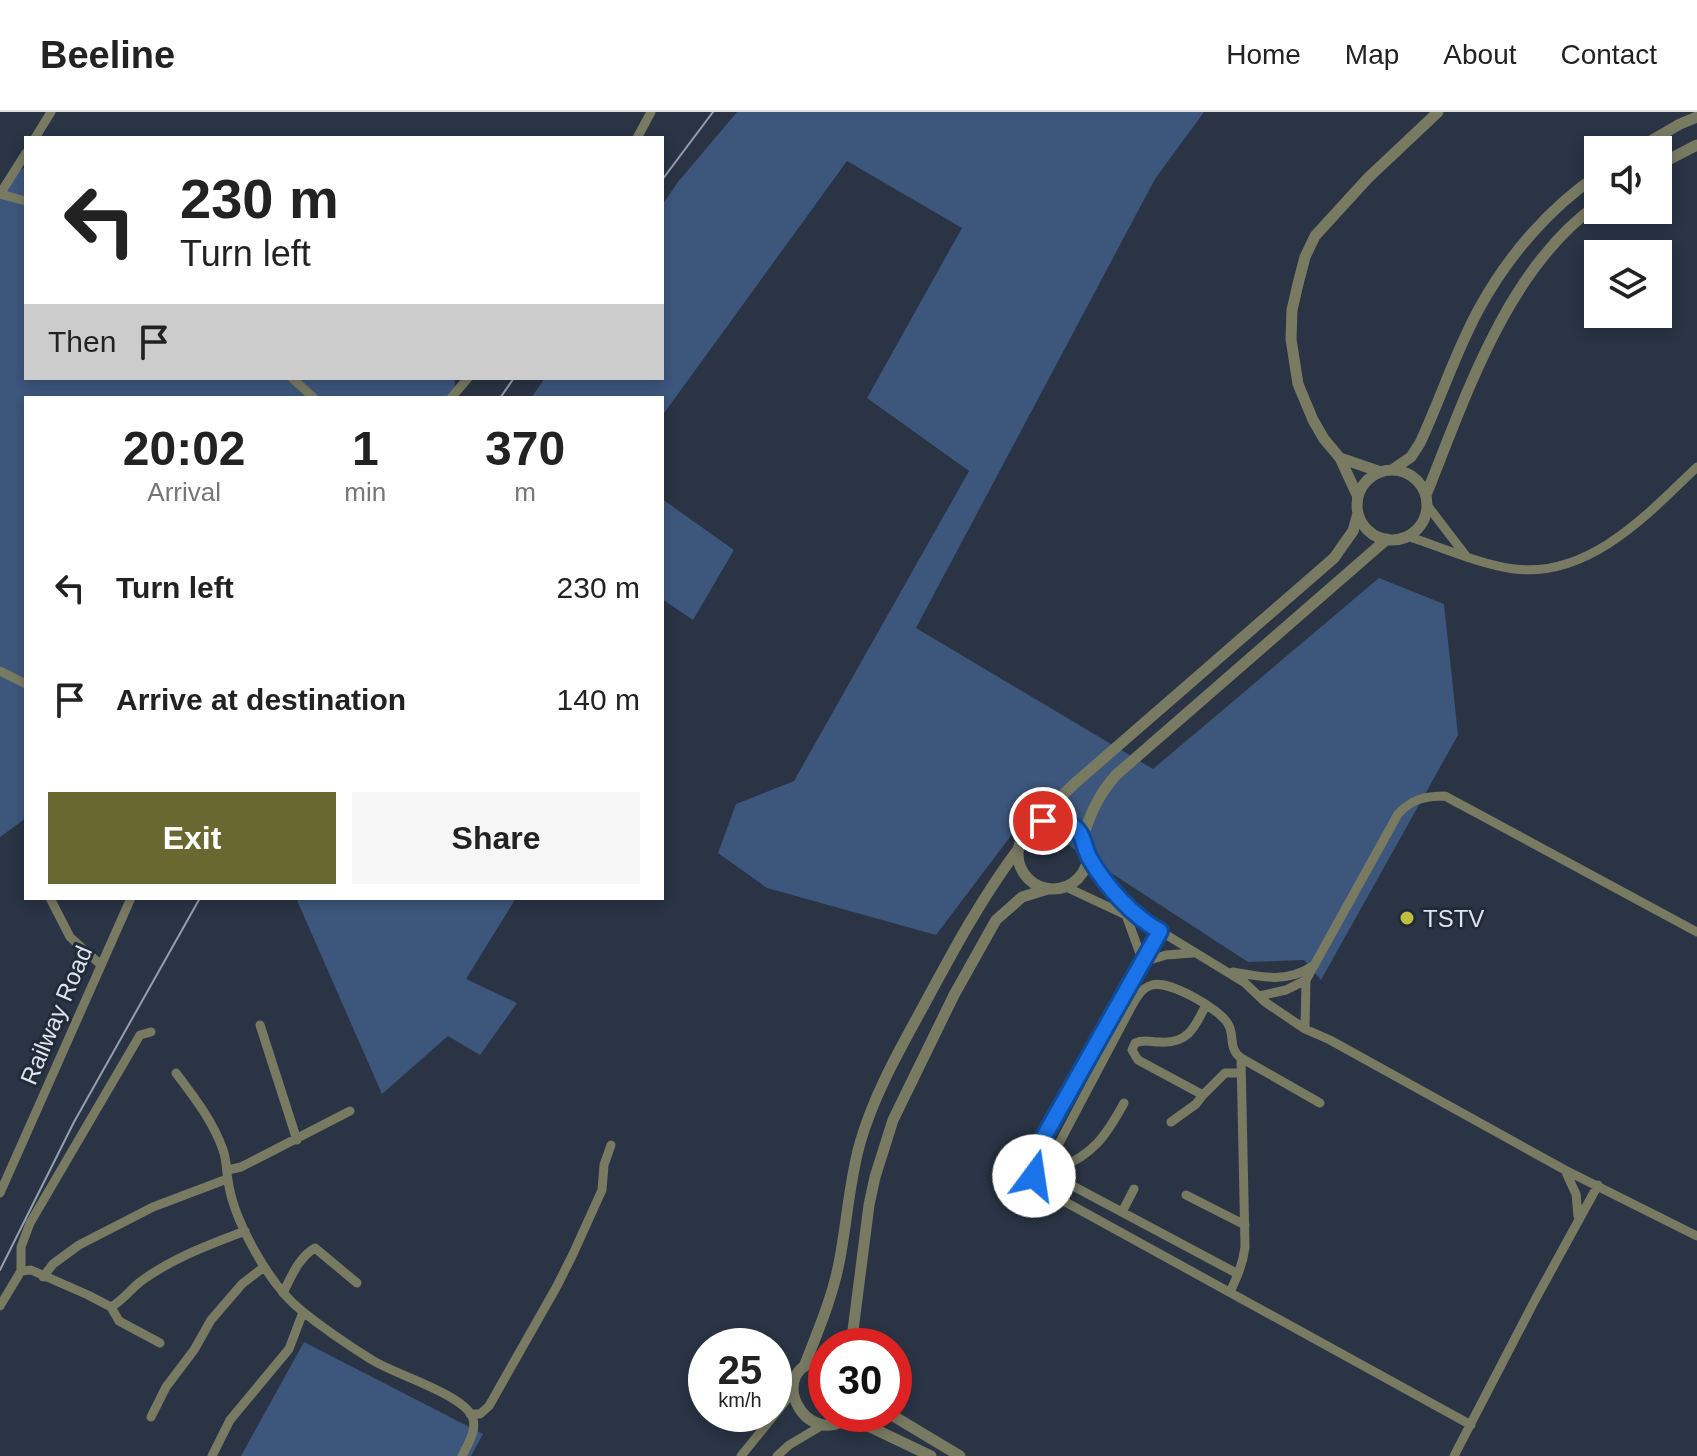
<!DOCTYPE html>
<html lang="en">
<head>
<meta charset="utf-8">
<style>
	:root { --surface:#fff; --page:#f6f6f6; --text:#222; --muted:#767676; --line:#e0e0e0; --accent:#696830 }
	body { margin:0; font-family:Helvetica,sans-serif; background:var(--page); color:var(--text); height:100vh; display:flex; flex-direction:column; font-size:30px; white-space:nowrap }
	* { box-sizing:border-box; margin:0 }
	p { font-size:26px; color:var(--muted) }
	.icon { flex:none; width:44px; height:44px; fill:none; stroke:currentColor; stroke-width:2; stroke-linecap:round; stroke-linejoin:round }
	.map { position:relative; flex:1; overflow:hidden }
	.sheet { position:absolute; left:24px; top:284px; width:640px; height:504px; display:flex; flex-direction:column; background:var(--surface); border-radius:0px; box-shadow:0 4px 12px #0003 }
	.sheet>* { flex:none }
	.hud { position:absolute; left:24px; top:24px; width:640px; height:244px; border-radius:0px; box-shadow:0 4px 12px #0003; background:#fff; color:var(--text); overflow:hidden }
	.fabs { position:absolute; left:1584px; top:24px; display:grid; gap:16px }
	.fabs a { display:grid; place-items:center; width:88px; height:88px; border-radius:0px; background:var(--surface); box-shadow:0 4px 12px #0003; font-size:40px }
	.speed { position:absolute; left:688px; top:1216px; display:flex; gap:16px; font-size:40px; font-weight:700; text-align:center }
	.speed>* { display:grid; place-content:center; width:104px; height:104px; border-radius:50%; background:var(--surface); box-shadow:0 4px 12px #0003; line-height:1 }
	.speed small { font-size:20px; font-weight:400 }
	.speed .limit { border:12px solid #d22; background:#fff; color:#111 }
	.pin { position:absolute; display:grid; place-items:center; width:68px; height:68px; color:#fff; margin:-34px; border:4px solid #fff; border-radius:50%; box-shadow:0 2px 8px #0007 }
	.me { position:absolute; width:88px; margin:-44px; rotate:14deg; stroke-linejoin:round; filter:drop-shadow(0 0 6px #0008) }
	.turn { display:flex; align-items:center; gap:28px; height:168px; padding:0 24px; font-size:36px }
	.turn .icon { width:104px; height:104px; stroke-width:2.5 }
	.turn b { display:block; font-size:56px; line-height:68px }
	.then { display:flex; align-items:center; height:76px; padding:0 24px; background:#0003; gap:16px; font-size:30px }
	.eta { display:flex; justify-content:space-evenly; align-items:center; height:136px; text-align:center }
	.eta b { font-size:48px; font-weight:700; line-height:56px }
	.action { display:flex; gap:16px; margin-top:auto; padding:16px 24px }
	.action a { flex:1; height:92px; border-radius:0px; background:var(--accent); color:#fff; font-size:32px; font-weight:700; line-height:92px; text-align:center }
	.action a+a { background:var(--page); color:var(--text) }
	ul { padding:0; list-style:none }
	li { display:flex; align-items:center; gap:24px; height:112px; padding:0 24px }
	li div { flex:1 }
	li b { display:block; font-size:30px }
	li em { font-style:normal }
	header { display:flex; align-items:center; gap:48px; box-sizing:border-box; height:112px; padding:0 40px; background:var(--surface); border-bottom:2px solid var(--line) }
	header strong { font-size:38px }
	nav { display:flex; gap:44px; margin-inline-start:auto; font-size:28px }
	.map>svg:first-child { display:block }
	.green { fill:#3d567c }
	.lines { fill:none; stroke-linecap:round; stroke-linejoin:round }
	.minor { stroke:#797a62; stroke-width:9 }
	.tertiary { stroke:#797a62; stroke-width:11 }
	.tram { stroke:#969fab; stroke-width:2 }
	.route-casing { stroke:#114b97; stroke-width:20 }
	.route { stroke:#1a73e8; stroke-width:14 }
	.poi-dot { fill:#bfbe41; stroke:#202a39; stroke-width:3 }
	.labels { text-anchor:middle; dominant-baseline:central; stroke-width:6; stroke-linejoin:round; paint-order:stroke }
	.poi-label { font-size:24px; fill:#dde4ee; stroke:#202a39; text-anchor:start }
	.street-label { font-size:24px; fill:#dde4ee; stroke:#202a39 }
</style>
</head>
<body>
<header>
<strong>Beeline</strong>
<nav><a>Home</a><a>Map</a><a>About</a><a>Contact</a></nav>
</header>
<div class="map">
<svg width="1697" height="1344" viewBox="0 0 1697 1344">
	<rect width="100%" height="100%" fill="#2a3444"/>
	<path class="green" d="M737 0H1204L1155 67 916 516 1153 657 1379 466 1444 492 1458 623 1321 868 1304 848 1248 850 1025 705 936 823 767 776 718 741 736 692 794 669 969 359 867 286 962 116 847 49 662 304V286H531L545 266H662V93L678 70Z
		M26 54V266H455L454 286H26V706L0 725V74Z
		M662 387 734 438 693 508 662 487Z
		M296 786H516L466 867 517 891 480 943 448 924 382 982Z
		M304 1230 483 1322 471 1344H241Z"/>
	<g class="lines">
		<path class="minor" d="M35 26 51 0
			M637 26 651 0
			M0 82 26 41
			M0 82 26 89
			M292 266 314 286
			M451 286 468 266
			M1427 393 1466 444
			M1407 424C1441 435 1478 452 1514 457 1589 466 1647 403 1697 355
			M0 559 26 572
			M1088 744 1139 806
			M1066 775 1160 819 1245 871 1265 890 1305 917 1330 928 1565 1058 1697 1124
			M50 786 70 825 101 853
			M1126 803 1143 850 1166 843 1193 841
			M1160 819 1037 1037C1030 1057 1034 1069 1051 1082L1471 1313
			M1233 860C1260 865 1287 871 1311 855
			M1259 884 1286 878 1306 868
			M260 913 297 1028
			M1305 917 1306 868 1398 702C1412 687 1425 684 1445 684L1697 820
			M1241 946 1320 991
			M176 961C194 985 213 1009 223 1038 227 1049 226 1058 228 1068 233 1108 270 1174 302 1199 323 1216 348 1233 372 1248 394 1262 460 1281 472 1304 478 1317 468 1332 462 1344
			M1203 983 1225 961H1240
			M1171 1010 1196 992 1203 983 1138 948 1132 938 1135 931C1144 927 1151 930 1160 930 1188 932 1195 915 1206 893
			M1057 1057C1093 1043 1106 1024 1124 991
			M228 1058 241 1055 350 999
			M1565 1058 1576 1082 1578 1104
			M0 1081 131 786
			M1186 1083 1245 1113
			M1122 1100 1134 1077
			M21 1159 31 1158 88 1183 111 1195 119 1209 160 1231
			M43 1165 53 1152 79 1133 153 1095 227 1067
			M1230 1180C1237 1165 1243 1152 1245 1135L1241 946C1228 937 1235 923 1228 912 1220 897 1169 868 1152 873 1140 876 1134 890 1128 901L1055 1039C1054 1056 1059 1065 1073 1074L1238 1162
			M283 1181C291 1165 299 1145 315 1136L357 1171
			M0 1194 21 1159V1135L30 1111 140 923 151 920
			M111 1195C123 1188 130 1178 140 1170 172 1146 209 1133 245 1119
			M470 1302H480L489 1294 557 1174 573 1142 602 1078 604 1053 611 1033
			M151 1305 166 1275 194 1238 211 1208 242 1172 264 1155
			M212 1344 230 1308 289 1237 303 1200
			M741 1344 792 1281
			M777 1344 789 1333 821 1314
			M1454 1344 1535 1188 1598 1073"/>
		<path class="tertiary" d="M1635 38 1680 12 1697 5
			M1658 53 1697 33
			M1340 346 1381 360
			M1392 358 1411 345 1420 331C1441 286 1456 238 1480 195 1508 144 1550 95 1598 63
			M1357 393a35 35 0 1 1 70 0a35 35 0 1 1-70 0Z
			M1426 383C1466 284 1507 156 1598 92
			M1358 385 1340 346 1324 327 1313 308 1298 272 1291 227 1292 198 1298 172 1305 145 1315 124 1368 66 1438 0
			M1018 742a35 35 0 1 1 70 0a35 35 0 1 1-70 0Z
			M1030 716 1074 672 1334 446 1353 419 1358 401
			M1083 725C1091 700 1099 682 1116 663L1387 427
			M851 1234 869 1093 875 1065 893 1008 954 883 996 808 1022 785 1048 777
			M826 1247C759 1254 808 1344 852 1302
			M804 1255C817 1221 832 1187 839 1151 847 1111 849 1070 860 1031 874 982 900 937 924 893 953 839 982 785 1019 736
			M890 1302 960 1344
			M843 1310 866 1313 931 1344"/>
		<path class="tram" d="M662 68 713 0
			M500 286 514 266
			M0 1158 74 1010 200 786"/>
	</g>
	<g class="lines">
		<defs>
			<path id="route" d="M1034 1064 1032 1050 1037 1037 1160 819C1132 804 1106 774 1090 747 1083 735 1085 723 1073 714 1064 707 1054 708 1043 709"/>
		</defs>
		<use href="#route" class="route-casing"/>
		<use href="#route" class="route"/>
	</g>
	<circle class="poi-dot" cx="1407" cy="806" r="8"/>
	<g class="labels">
		<g class="poi-label">
			<text x="1423" y="806">TSTV</text>
		</g>
		<g class="street-label">
			<text transform="translate(56 903) rotate(-67)">Railway Road</text>
		</g>
	</g>
</svg>
<div class="fabs">
<a><svg class="icon" aria-label="sound" viewBox="0 0 24 24"><path d="M4 9h4l5-4v14l-5-4H4zM17 9q2 3 0 6"/></svg></a>
<a><svg class="icon" aria-label="layers" viewBox="0 0 24 24"><path d="M12 4l9 5-9 5-9-5zM3 14l9 5 9-5"/></svg></a>
</div>
<div class="speed"><div>25<small>km/h</small></div><div class="limit">30</div></div>
<div class="pin" style="left:1043px;top:709px;background:#d93025"><svg class="icon" aria-label="arrive" viewBox="0 0 24 24"><path d="M6 21V4h12l-3 4 3 4H6"/></svg></div>
<svg class="me" style="left:1034px;top:1064px" viewBox="-20 -20 40 40"><circle r="19" fill="#fff"/><path d="M0-13L10 11 0 6-10 11z" fill="#1a73e8"/></svg>
<div class="hud">
<div class="turn"><svg class="icon" aria-label="left" viewBox="0 0 24 24"><path d="M17 20v-9H6M10 6l-5 5 5 5"/></svg><div><b>230 m</b>Turn left</div></div>
<div class="then">Then<svg class="icon" aria-label="arrive" viewBox="0 0 24 24"><path d="M6 21V4h12l-3 4 3 4H6"/></svg></div>
</div>
<section class="sheet">
<div class="eta">
<div><b>20:02</b><p>Arrival</p></div>
<div><b>1</b><p>min</p></div>
<div><b>370</b><p>m</p></div>
</div>
<ul>
<li><svg class="icon" aria-label="left" viewBox="0 0 24 24"><path d="M17 20v-9H6M10 6l-5 5 5 5"/></svg><div><b>Turn left</b></div><em>230 m</em></li>
<li><svg class="icon" aria-label="arrive" viewBox="0 0 24 24"><path d="M6 21V4h12l-3 4 3 4H6"/></svg><div><b>Arrive at destination</b></div><em>140 m</em></li>
</ul>
<div class="action"><a>Exit</a><a>Share</a></div>
</section>
</div>
</body>
</html>
